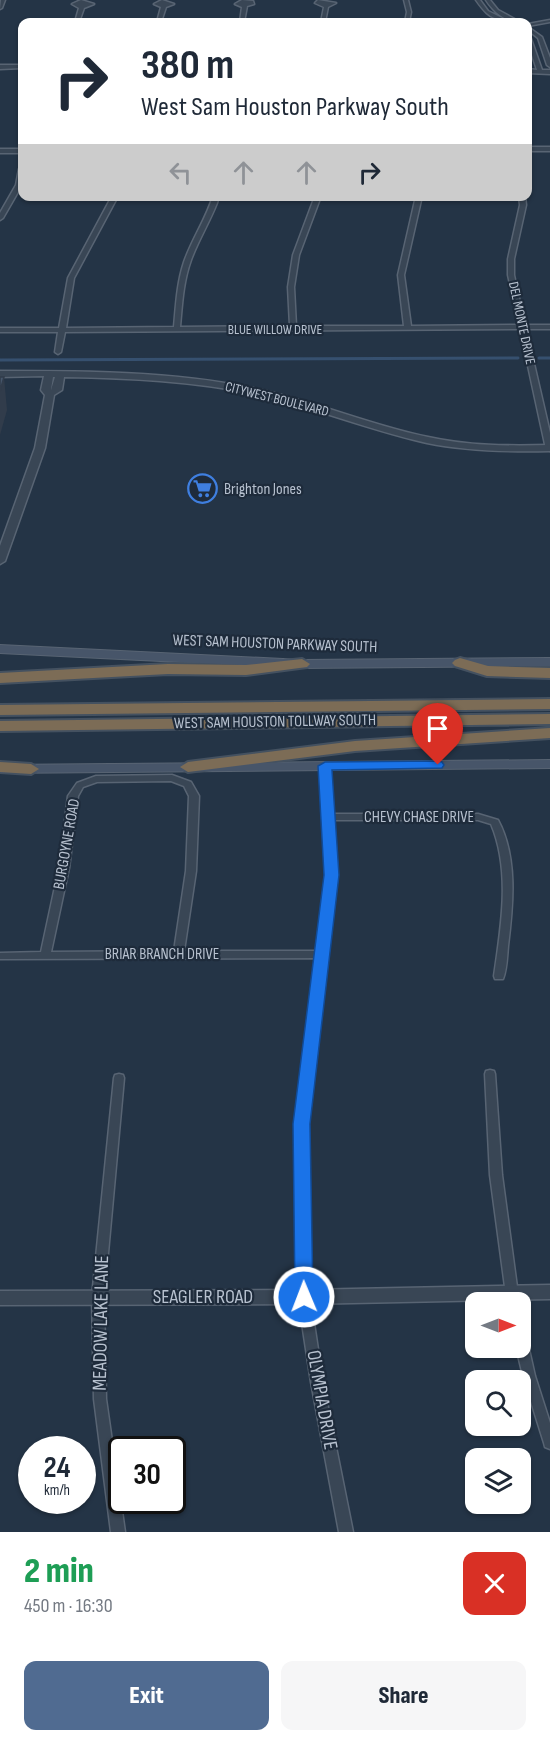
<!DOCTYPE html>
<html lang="en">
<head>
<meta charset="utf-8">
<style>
	:root { --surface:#fff; --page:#f6f6f7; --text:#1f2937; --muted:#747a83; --accent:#506b91 }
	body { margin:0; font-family:"Sofia Sans Condensed",sans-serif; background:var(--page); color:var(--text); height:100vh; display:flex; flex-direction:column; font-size:22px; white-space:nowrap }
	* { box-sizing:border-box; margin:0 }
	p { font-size:20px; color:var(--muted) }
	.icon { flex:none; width:33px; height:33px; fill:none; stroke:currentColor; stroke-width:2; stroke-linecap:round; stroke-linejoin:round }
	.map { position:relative; height:1532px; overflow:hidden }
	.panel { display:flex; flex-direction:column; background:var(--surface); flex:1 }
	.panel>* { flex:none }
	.hud { position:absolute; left:18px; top:18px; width:514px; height:183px; border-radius:12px; box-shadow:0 2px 4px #0004; background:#fff; color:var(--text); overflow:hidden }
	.needle { width:39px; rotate:90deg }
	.tools { position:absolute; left:465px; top:1292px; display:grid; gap:12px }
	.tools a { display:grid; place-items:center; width:66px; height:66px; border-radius:12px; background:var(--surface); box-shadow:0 2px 4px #0004; font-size:30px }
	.speed { position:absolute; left:18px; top:1436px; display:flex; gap:12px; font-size:30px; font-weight:700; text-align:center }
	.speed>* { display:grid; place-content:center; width:78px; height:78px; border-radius:50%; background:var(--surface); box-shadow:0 2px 4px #0004; line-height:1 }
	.speed small { font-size:15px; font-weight:400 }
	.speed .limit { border:3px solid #111; border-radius:9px; background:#fff; color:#111 }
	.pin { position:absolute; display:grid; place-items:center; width:51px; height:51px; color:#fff; margin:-62px -26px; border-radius:50% 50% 50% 0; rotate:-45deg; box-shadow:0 0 6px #0007 }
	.pin .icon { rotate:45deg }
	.me { position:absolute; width:66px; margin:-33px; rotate:359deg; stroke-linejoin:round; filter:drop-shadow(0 0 4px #0008) }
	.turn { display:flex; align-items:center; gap:21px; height:126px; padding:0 24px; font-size:27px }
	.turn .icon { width:78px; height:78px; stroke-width:2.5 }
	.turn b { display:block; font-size:42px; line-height:51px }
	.lanes { display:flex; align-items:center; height:57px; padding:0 24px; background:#0003; justify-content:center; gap:30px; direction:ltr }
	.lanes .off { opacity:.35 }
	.round { display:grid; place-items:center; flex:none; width:63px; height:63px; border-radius:12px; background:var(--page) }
	.overview { display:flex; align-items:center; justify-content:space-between; height:102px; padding:0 24px }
	h1 { font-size:36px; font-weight:800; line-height:45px; color:#1e9e55 }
	.primary-button { display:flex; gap:12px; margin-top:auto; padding:12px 24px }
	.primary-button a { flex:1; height:69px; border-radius:12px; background:var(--accent); color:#fff; font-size:24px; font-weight:800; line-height:69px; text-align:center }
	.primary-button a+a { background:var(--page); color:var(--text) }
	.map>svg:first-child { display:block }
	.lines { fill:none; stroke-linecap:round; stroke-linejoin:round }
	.stream { stroke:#36506f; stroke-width:3 }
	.minor-casing { stroke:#586473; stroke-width:3 }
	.tertiary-casing { stroke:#586473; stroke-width:3 }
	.secondary-casing { stroke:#586473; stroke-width:2 }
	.motorway-casing { stroke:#445160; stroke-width:4 }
	.minor { fill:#394655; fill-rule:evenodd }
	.tertiary { fill:#394655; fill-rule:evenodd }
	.secondary { fill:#475569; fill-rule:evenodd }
	.motorway { fill:#7c6c56; fill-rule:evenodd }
	.shaded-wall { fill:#313c4b }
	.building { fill:#46566b; stroke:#313c4b; stroke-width:1.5 }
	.route { fill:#1a73e8; stroke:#114b97; stroke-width:1.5 }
	.labels { text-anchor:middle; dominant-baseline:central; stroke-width:4.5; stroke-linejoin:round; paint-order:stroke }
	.far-street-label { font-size:14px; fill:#b7c1cf; stroke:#1e2b3b }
	.poi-label { font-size:16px; fill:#b7c1cf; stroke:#1e2b3b; text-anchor:start }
	.street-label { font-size:16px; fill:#b7c1cf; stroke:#1e2b3b }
	.near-street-label { font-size:20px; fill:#b7c1cf; stroke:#1e2b3b }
</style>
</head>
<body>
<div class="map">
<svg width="550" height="1532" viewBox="0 0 550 1532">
	<rect width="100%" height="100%" fill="#243446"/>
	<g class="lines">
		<path class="stream" d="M539 358H550
			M0 360 518 358"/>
		<defs>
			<path id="minor" d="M1 0H5L2 8 0 9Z
				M81 0 94 4 84 8 79 22H75L79 8 72 4Z
				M162 0 174 4 166 7 161 22H157L161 7 154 4Z
				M242 0 253 1 254 4 247 6 244 22H240L242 7 235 4Z
				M318 0 336 3 328 7 325 22H321L324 7 315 3Z
				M404 0H408L411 12 409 22H405L407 12Z
				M476 0H480L488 11 502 18V20C489 18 483 10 476 0Z
				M486 0H490L498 10 520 22C506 23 493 11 486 0Z
				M550 20V22L528 26V24Z
				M528 27 542 37 550 58V67L547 65 538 38 528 30Z
				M528 35 530 36 542 70H550V74L528 73V69L537 70 528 43Z
				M0 65H22V68L0 69Z
				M528 147H550V151H528Z
				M0 149H22V153H0Z
				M22 167V185L3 218 0 220V213L16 185 19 169Z
				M112 196H118L74 278 66 328 174 327C176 305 177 283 184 262 192 239 206 219 213 196H219L217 203C209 223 198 241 191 260 183 282 182 305 180 327L290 326 288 287 293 255 315 196H321L299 255 294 287 296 326H404L398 275 416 196H422L404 275 411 326 519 325 508 275V259L520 205 519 196H525L526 205 514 259V275L525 325H550V329H526L550 433V451L546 449 520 329 65 332 61 352 58 354 55 352 58 332H0V328H59L68 278Z
				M325 763 330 766 332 814H478L498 820C518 857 513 906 508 946 507 957 507 969 503 979H495L494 976C501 927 511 871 491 824L478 820H333L336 875 327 952 328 954 326 957 307 1124 310 1297 323 1382 353 1532H339L311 1382 298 1297 295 1124 316 958 0 959V953L41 952 59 868 68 796 77 783 96 776 172 775 191 782 199 796 196 871 184 951H317L326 875 320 766ZM171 781 184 786 189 796 186 871 174 951 51 952 69 868 78 796 83 787 97 782Z
				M490 1070 494 1071 495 1074 502 1175 519 1302H507L490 1175 485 1074 486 1071Z
				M119 1074 123 1075 124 1078 104 1297 106 1399 125 1532H111L94 1399 92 1297 114 1078 115 1075Z
				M520 1331 524 1332 526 1336 535 1376 550 1423V1449L545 1447 544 1443 523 1376 516 1347H520Z"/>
			<path id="tertiary" d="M0 371C85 371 170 371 253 388 313 400 369 425 428 437 468 446 509 446 550 445V451C509 452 467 451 427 443 369 430 313 407 255 394 192 381 128 378 64 377L62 390 54 395 45 448 5 561 0 564V546L35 448 45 395 41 390 44 376 0 377ZM53 377H55L51 390V389Z
				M550 1285V1299L304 1304 0 1305V1291L304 1290Z"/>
			<path id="secondary" d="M0 645 302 660 550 658V666L302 668 0 653Z
				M550 760V768L0 773V765Z"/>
			<path id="motorway" d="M460 658 488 666 550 668V678L487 676 455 666 452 663 455 660Z
				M302 659 310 664 307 667 246 675 168 674 0 683V673L168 664 246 665Z
				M550 699V709L0 715V705Z
				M550 714V724L0 731V721Z
				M550 728V738L355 751 188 772 180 767 188 762 355 741Z
				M0 762 31 764 39 769 31 774 0 772Z"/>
		</defs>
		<use href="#minor" class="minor-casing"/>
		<use href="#tertiary" class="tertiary-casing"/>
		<use href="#secondary" class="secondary-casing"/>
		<use href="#motorway" class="motorway-casing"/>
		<use href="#minor" class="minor"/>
		<use href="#tertiary" class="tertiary"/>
		<use href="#secondary" class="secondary"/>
		<use href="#motorway" class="motorway"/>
	</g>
	<path class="shaded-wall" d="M4 377 7 410 0 435V391Z"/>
	<path class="building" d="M0 377H4L0 391Z"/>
	<path class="route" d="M438 761 442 762 444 765 442 768 332 770 339 875 310 1124 313 1297 311 1302 304 1304 298 1302 295 1297 293 1124 324 875 318 766 325 762Z"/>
	<defs>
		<symbol id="supermarket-ring" viewBox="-11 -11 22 22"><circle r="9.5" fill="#1e2b3b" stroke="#3f7fe0" stroke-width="1.5"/><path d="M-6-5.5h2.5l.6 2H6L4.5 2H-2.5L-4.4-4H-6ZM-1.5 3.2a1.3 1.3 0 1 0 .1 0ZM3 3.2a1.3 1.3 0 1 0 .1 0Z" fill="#3f7fe0"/></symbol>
	</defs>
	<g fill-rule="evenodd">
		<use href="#supermarket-ring" x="186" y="472" width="33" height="33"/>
	</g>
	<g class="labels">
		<g class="far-street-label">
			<text transform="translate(522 323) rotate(78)">DEL MONTE DRIVE</text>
			<text x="275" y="329">BLUE WILLOW DRIVE</text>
			<text transform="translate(277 399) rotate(14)">CITYWEST BOULEVARD</text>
		</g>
		<g class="poi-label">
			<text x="224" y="489">Brighton Jones</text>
		</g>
		<g class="street-label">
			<text transform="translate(275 644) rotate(2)">WEST SAM HOUSTON PARKWAY SOUTH</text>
			<text transform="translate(275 722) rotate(-1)">WEST SAM HOUSTON TOLLWAY SOUTH</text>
			<text x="419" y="817">CHEVY CHASE DRIVE</text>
			<text transform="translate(67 844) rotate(-80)">BURGOYNE ROAD</text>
			<text x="162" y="954">BRIAR BRANCH DRIVE</text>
		</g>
		<g class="near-street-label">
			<text x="203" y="1297">SEAGLER ROAD</text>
			<text transform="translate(101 1323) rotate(-89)">MEADOW LAKE LANE</text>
			<text transform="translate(322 1400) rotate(80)">OLYMPIA DRIVE</text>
		</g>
	</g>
</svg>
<div class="tools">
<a><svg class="needle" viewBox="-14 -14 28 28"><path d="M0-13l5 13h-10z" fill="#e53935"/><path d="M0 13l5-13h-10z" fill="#747a83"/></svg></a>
<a><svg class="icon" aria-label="search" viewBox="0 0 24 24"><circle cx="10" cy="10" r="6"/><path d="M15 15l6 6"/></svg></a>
<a><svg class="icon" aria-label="layers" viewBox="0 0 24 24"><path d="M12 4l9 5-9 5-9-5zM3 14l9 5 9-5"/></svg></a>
</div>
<div class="speed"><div>24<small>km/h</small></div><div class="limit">30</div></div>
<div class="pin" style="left:438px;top:765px;background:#d93025"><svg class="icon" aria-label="arrive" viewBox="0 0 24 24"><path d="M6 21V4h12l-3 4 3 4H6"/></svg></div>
<svg class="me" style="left:304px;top:1297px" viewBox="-20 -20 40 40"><circle r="17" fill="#1a73e8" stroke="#fff" stroke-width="3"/><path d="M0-11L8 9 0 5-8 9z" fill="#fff"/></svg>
<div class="hud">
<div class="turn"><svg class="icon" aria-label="right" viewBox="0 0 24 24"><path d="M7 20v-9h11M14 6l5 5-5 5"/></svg><div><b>380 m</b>West Sam Houston Parkway South</div></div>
<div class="lanes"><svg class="icon off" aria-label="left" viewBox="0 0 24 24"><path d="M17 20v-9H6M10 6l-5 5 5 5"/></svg><svg class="icon off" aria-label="ahead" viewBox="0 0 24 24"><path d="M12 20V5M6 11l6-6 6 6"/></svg><svg class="icon off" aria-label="ahead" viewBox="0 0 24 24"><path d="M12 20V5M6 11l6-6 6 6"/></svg><svg class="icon" aria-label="right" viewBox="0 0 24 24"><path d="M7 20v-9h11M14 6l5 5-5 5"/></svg></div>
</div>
</div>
<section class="panel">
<div class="overview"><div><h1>2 min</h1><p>450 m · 16:30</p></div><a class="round" style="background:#d93025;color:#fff"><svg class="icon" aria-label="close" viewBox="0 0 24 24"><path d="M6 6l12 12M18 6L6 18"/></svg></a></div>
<div class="primary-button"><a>Exit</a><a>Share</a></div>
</section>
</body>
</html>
